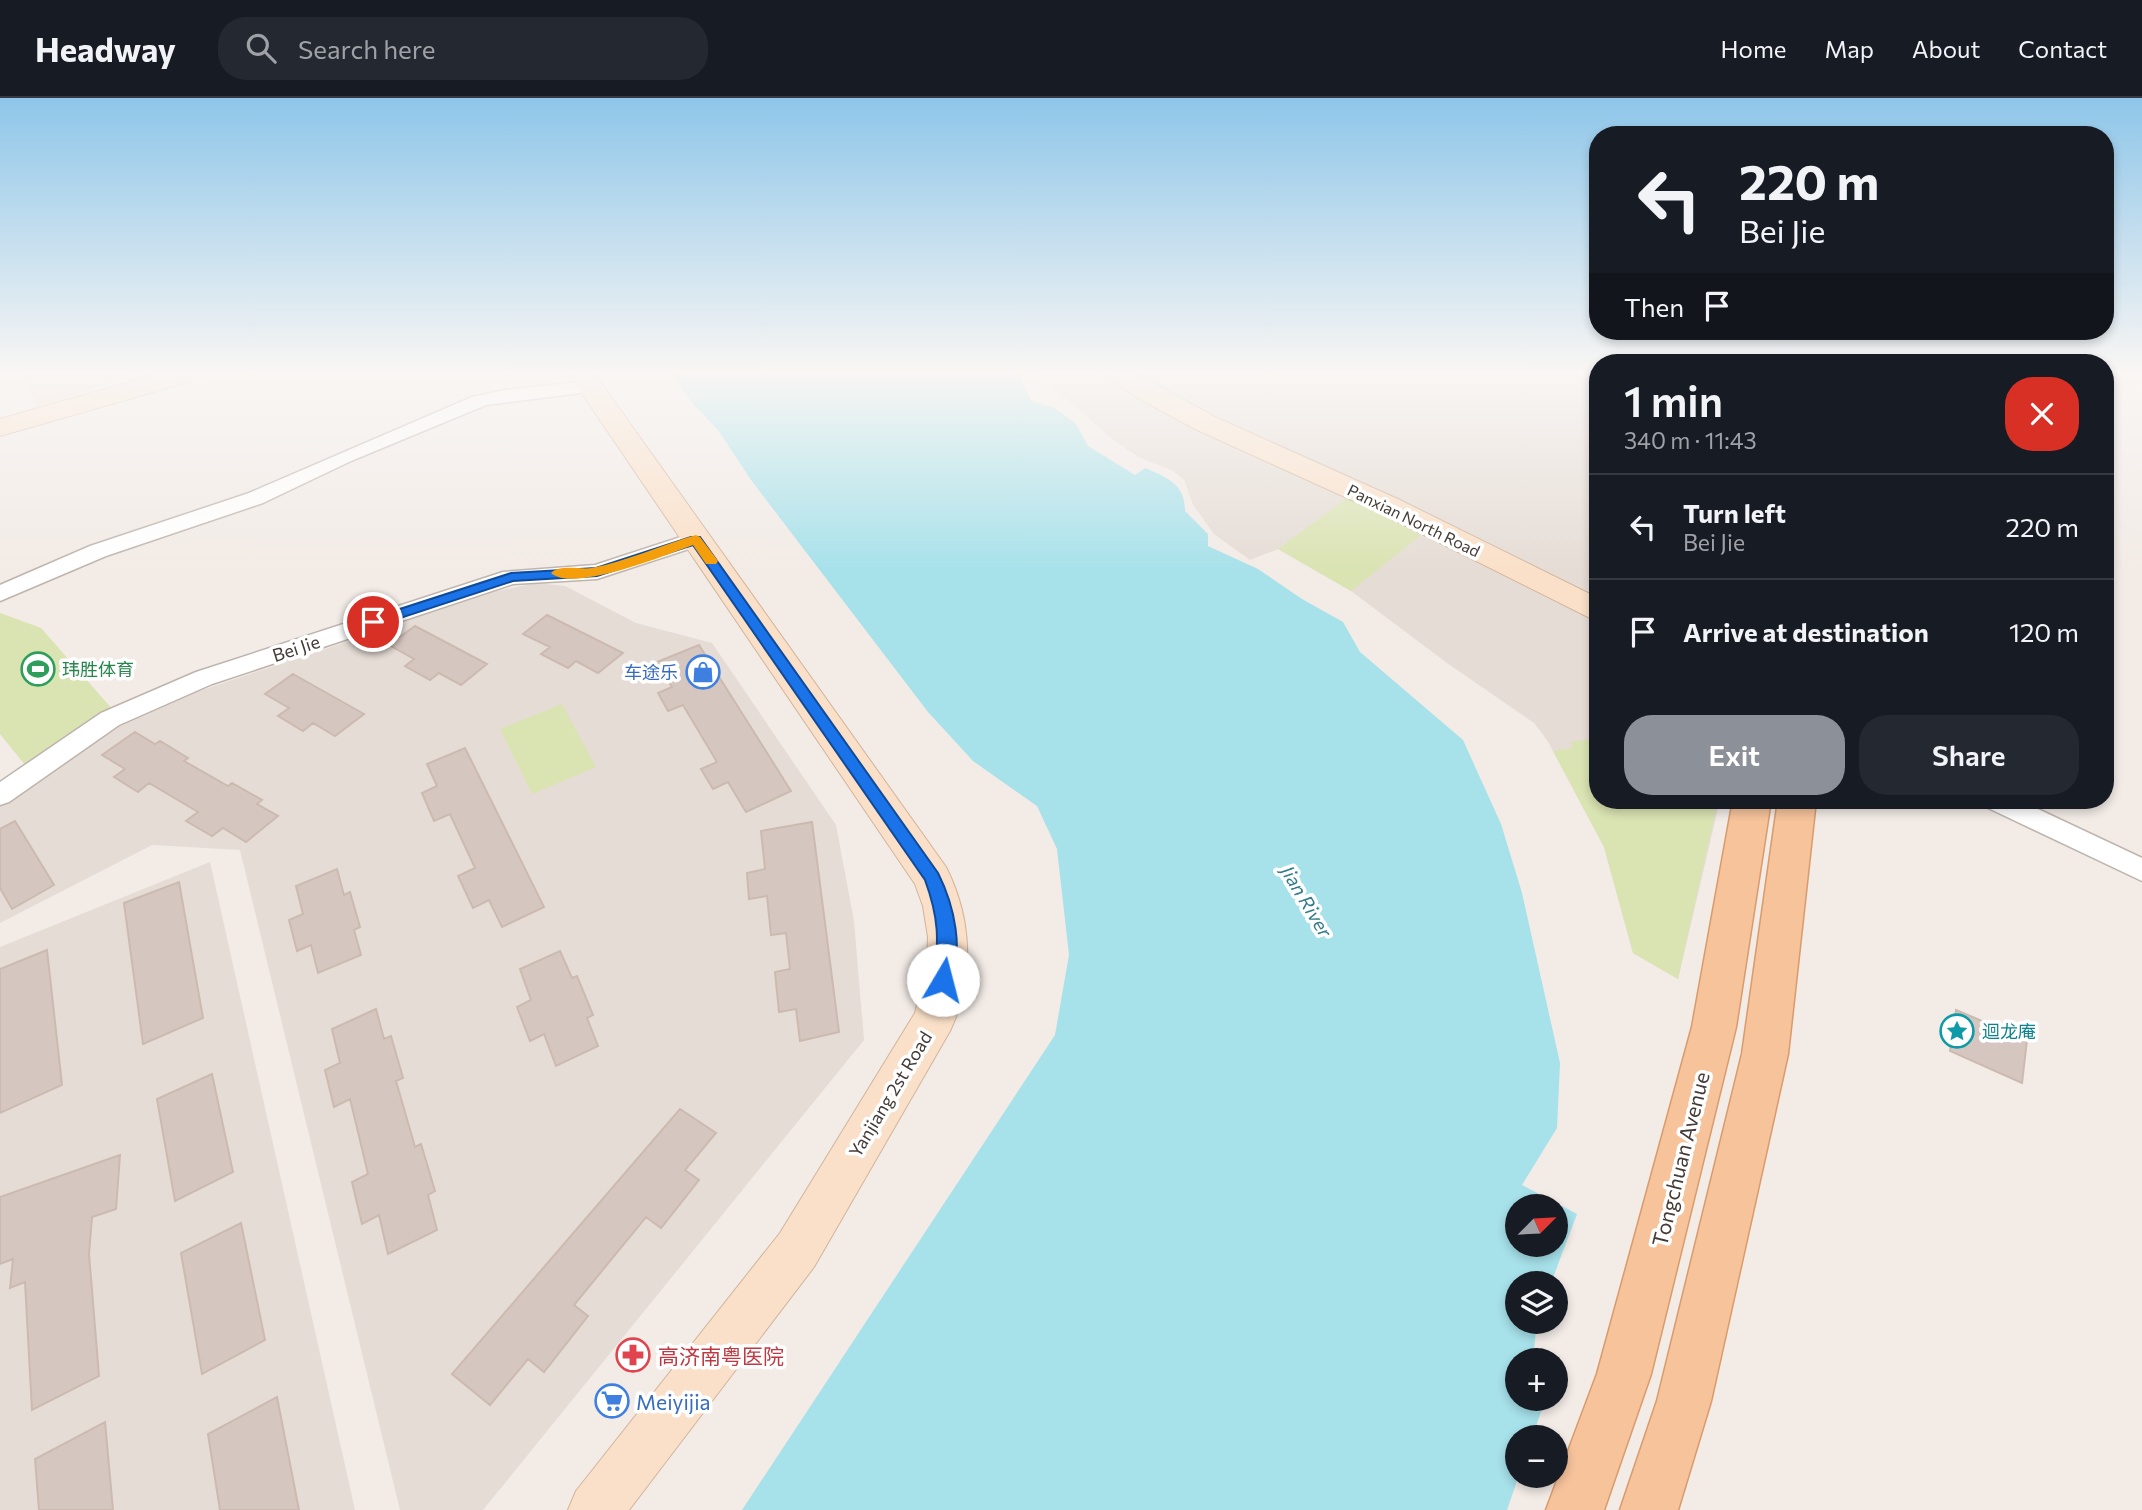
<!DOCTYPE html>
<html lang="en">
<head>
<meta charset="utf-8">
<style>
	:root { --surface:#171b24; --page:#242831; --text:#f1f3f6; --muted:#9ea1a6; --line:#363941; --accent:#8c9099 }
	body { margin:0; font-family:Commissioner,"Noto Sans SC",sans-serif; background:var(--page); color:var(--text); height:100vh; display:flex; flex-direction:column; font-size:26px; white-space:nowrap }
	* { box-sizing:border-box; margin:0 }
	p { font-size:23px; color:var(--muted) }
	.icon { flex:none; width:38px; height:38px; fill:none; stroke:currentColor; stroke-width:2; stroke-linecap:round; stroke-linejoin:round }
	.map { position:relative; flex:1; overflow:hidden }
	.sheet { position:absolute; left:1589px; top:256px; width:525px; height:455px; display:flex; flex-direction:column; background:var(--surface); border-radius:28px; box-shadow:0 4px 10px #0003 }
	.sheet>* { flex:none }
	.banner { position:absolute; left:1589px; top:28px; width:525px; height:214px; border-radius:28px; box-shadow:0 4px 10px #0003; background:#171b24; color:var(--text); overflow:hidden }
	.needle { width:46px; rotate:66deg }
	.buttons { position:absolute; left:1505px; top:1096px; display:grid; gap:14px }
	.buttons a { display:grid; place-items:center; width:63px; height:63px; border-radius:50%; background:var(--surface); box-shadow:0 4px 10px #0003; font-size:35px }
	.pin { position:absolute; display:grid; place-items:center; width:60px; height:60px; color:#fff; margin:-30px; border:4px solid #fff; border-radius:50%; box-shadow:0 2px 7px #0007 }
	.me { position:absolute; width:77px; margin:-38px; rotate:8deg; stroke-linejoin:round; filter:drop-shadow(0 0 5px #0008) }
	.turn { display:flex; align-items:center; gap:24px; height:147px; padding:0 35px; font-size:32px }
	.turn .icon { width:91px; height:91px; stroke-width:2.5 }
	.turn b { display:block; font-size:49px; line-height:60px }
	.then { display:flex; align-items:center; height:66px; padding:0 35px; background:#0003; gap:14px; font-size:26px }
	.round { display:grid; place-items:center; flex:none; width:74px; height:74px; border-radius:28px; background:var(--page) }
	.summary { display:flex; align-items:center; justify-content:space-between; height:119px; padding:0 35px }
	h1 { font-size:42px; font-weight:600; line-height:52px }
	.action { display:flex; gap:14px; margin-top:auto; padding:14px 35px }
	.action a { flex:1; height:80px; border-radius:28px; background:var(--accent); color:#fff; font-size:28px; font-weight:600; line-height:80px; text-align:center }
	.action a+a { background:var(--page); color:var(--text) }
	ul { padding:0; list-style:none }
	li { display:flex; align-items:center; gap:21px; height:105px; padding:0 35px; border-top:2px solid var(--line) }
	li div { flex:1 }
	li b { display:block; font-size:26px }
	li em { font-style:normal }
	header { display:flex; align-items:center; gap:42px; box-sizing:border-box; height:98px; padding:0 35px; background:var(--surface); border-bottom:2px solid var(--line) }
	header strong { font-size:33px }
	nav { display:flex; gap:38px; margin-inline-start:auto; font-size:24px }
	.search { width:490px; height:63px; background:var(--page); display:flex; align-items:center; gap:18px; box-sizing:border-box; padding:0 24px; border-radius:28px; color:var(--muted); font-size:26px }
	.map>svg:first-child { display:block }
	.residential { fill:#e5dcd5 }
	.commercial { fill:#f2dcd3 }
	.green { fill:#dae3b2 }
	.water { fill:#a7e1ea; fill-rule:evenodd }
	.pier { fill:#f2ebe6 }
	.building { fill:#d5c7c0; stroke:#ccbab0; stroke-width:2 }
	.lines { fill:none; stroke-linecap:round; stroke-linejoin:round }
	.street-casing { stroke:#bfb4ad; stroke-width:3 }
	.secondary-casing { stroke:#d1b49c; stroke-width:2 }
	.primary-casing { stroke:#d99b6c; stroke-width:3 }
	.street { fill:#fff; fill-rule:evenodd }
	.secondary { fill:#fae0c8; fill-rule:evenodd }
	.primary { fill:#f6c39b; fill-rule:evenodd }
	.route { fill:#1a73e8; stroke:#114b97; stroke-width:2 }
	.slow { fill:#f59e0b }
	.labels { text-anchor:middle; dominant-baseline:central; stroke-width:7; stroke-linejoin:round; paint-order:stroke }
	.far-street-label { font-size:16px; fill:#443b36; stroke:#fff }
	.street-label { font-size:18px; fill:#443b36; stroke:#fff }
	.leisure-label { font-size:18px; fill:#27864d; stroke:#fff; text-anchor:start }
	.shop-label { font-size:18px; fill:#366cbe; stroke:#fff; text-anchor:end }
	.culture-label { font-size:18px; fill:#0d838f; stroke:#fff; text-anchor:start }
	.water-label { font-size:19px; font-style:italic; fill:#307b89; stroke:#fff }
	.near-street-label { font-size:21px; fill:#443b36; stroke:#fff }
	.near-health-label { font-size:21px; fill:#be3a42; stroke:#fff; text-anchor:start }
	.near-shop-label { font-size:21px; fill:#366cbe; stroke:#fff; text-anchor:start }
</style>
</head>
<body>
<header>
<strong>Headway</strong>
<div class="search"><svg class="icon" aria-label="search" viewBox="0 0 24 24"><circle cx="10" cy="10" r="6"/><path d="M15 15l6 6"/></svg>Search here</div>
<nav><a>Home</a><a>Map</a><a>About</a><a>Contact</a></nav>
</header>
<div class="map">
<svg width="2142" height="1412" viewBox="0 0 2142 1412">
	<rect width="100%" height="100%" fill="#f2ebe6"/>
	<path class="residential" d="M1037 275H1598V702H1720L1678 881 1633 855 1604 749 1547 642 1534 625 1447 565 1351 493 1278 451 1250 462 1214 436 1193 407 1185 383 1173 373 1138 359 1111 340Z
		M537 485 565 488 636 525 712 545 836 727 854 823 864 942 483 1412H400L240 752 152 747 0 825V707L148 610 355 541 466 499Z
		M210 764 355 1412H0V849Z"/>
	<path class="commercial" d="M22 275H141L37 309Z"/>
	<path class="green" d="M1348 399 1421 437 1351 493 1278 451Z
		M0 515 41 530 113 612 26 668 0 636Z
		M562 606 596 669 532 696 500 631Z
		M1598 640V702H1718L1678 881 1633 855 1604 749 1553 653 1573 650 1570 644Z"/>
	<path class="water" d="M671 275H1018L1032 304 1053 309 1076 326 1088 348 1135 377 1145 370C1168 380 1185 386 1185 413L1208 436V448L1258 471 1302 501 1343 524 1360 554 1463 642 1501 726 1522 795 1560 965 1557 1030 1522 1087 1577 1116 1551 1185H1517V1223H1537L1533 1262H1517V1300H1543L1568 1343 1649 1412H742L1055 937 1069 857 1057 751 1037 708 973 663 928 614 751 382 718 332 693 306ZM1517 1108H1556V1146H1517ZM1517 1339H1556V1377H1517Z"/>
	<path class="pier" d="M1546 1300 1571 1340 1653 1412H1507L1519 1377H1556V1339H1532Z"/>
	<path class="building" d="M547 517 623 555 598 575 576 563 568 570 541 556 550 549 523 536Z
		M415 528 487 566 461 587 439 575 430 582 405 568 414 561 389 547Z
		M699 547 791 693 746 714 728 684 713 691 701 671 717 664 683 607 668 613 658 595 672 589 657 564Z
		M293 576 364 616 335 638 313 625 303 633 278 618 289 610 265 596Z
		M135 634 155 646 160 643 188 660 184 663 228 688 232 685 262 702 257 706 278 718 246 744 223 730 212 738 186 723 198 714 149 685 138 694 114 679 125 671 102 657Z
		M465 650 544 809 502 829 489 802 473 810 458 778 475 770 450 716 434 723 422 695 437 688 427 666Z
		M15 723 54 787 12 811 0 790V731Z
		M812 724 839 934 800 943 796 911 779 914 775 874 790 871 786 835 771 837 767 798 749 801 747 775 765 771 761 733Z
		M337 771 344 797 350 794 360 829 354 832 361 857 318 875 311 847 297 853 289 822 303 816 296 788Z
		M179 784 203 920 143 946 124 805Z
		M47 852 62 987 0 1015V871Z
		M560 853 572 880 577 878 593 917 587 920 598 948 556 968 544 936 530 943 517 909 531 902 520 871Z
		M376 911 384 941 391 938 403 980 396 983 415 1049 421 1046 435 1093 428 1097 437 1132 388 1156 379 1117 362 1126 352 1084 368 1076 359 1038 350 1001 334 1009 325 972 340 965 332 931Z
		M1956 912 2027 942 2022 985 1950 953Z
		M212 976 233 1074 175 1103 157 1001Z
		M680 1011 716 1035 685 1072 699 1082 661 1130 646 1119 574 1207 588 1218 544 1274 528 1261 490 1307 452 1276Z
		M120 1057 116 1111 92 1119 89 1156 99 1278 32 1312 25 1184 10 1190 13 1161 0 1166V1099Z
		M241 1125 265 1242 202 1276 181 1155Z
		M277 1299 299 1412H220L208 1336Z
		M105 1324 113 1412H39L35 1361Z"/>
	<g class="lines">
		<defs>
			<path id="street" d="M589 283 598 289 596 293 486 307 351 363 263 405 106 458 0 503V487L90 448 249 395 472 299 505 292Z
				M696 434 707 441 704 446 597 481 513 486 212 586 119 627 9 704 0 707V684L101 615 196 574 503 474 595 467Z
				M1982 702H2019L2142 760V783L1986 709Z"/>
			<path id="secondary" d="M160 275H203L199 281 0 338V321Z
				M568 275H594L946 769C972 820 975 880 950 933L814 1169 629 1412H568L576 1393 780 1135 915 915 927 863 928 839 923 808 915 786Z
				M1104 275H1135L1215 319 1400 402 1598 500V524L1380 415 1195 331 1136 299Z"/>
			<path id="primary" d="M1733 702H1771L1736 929 1651 1276 1604 1412H1546L1597 1276 1692 929Z
				M1778 702H1816L1788 956 1711 1303 1678 1412H1620L1657 1303 1742 956Z"/>
		</defs>
		<use href="#street" class="street-casing"/>
		<use href="#secondary" class="secondary-casing"/>
		<use href="#primary" class="primary-casing"/>
		<use href="#street" class="street"/>
		<use href="#secondary" class="secondary"/>
		<use href="#primary" class="primary"/>
	</g>
	<linearGradient id="sky" x2="0" y2="1"><stop stop-color="#8ec6e9"/><stop offset="0.58" stop-color="#f9f6f4"/><stop offset="1" stop-color="#f9f6f4" stop-opacity="0"/></linearGradient>
	<rect width="2142" height="473" fill="url(#sky)"/>
	<path class="route" d="M691 439H700L938 775C954 807 965 853 949 887H937L934 882C939 842 939 820 925 782L693 447 597 478 513 483 373 529 366 524 369 521 511 475 596 470Z"/>
	<path class="slow" d="M696 437 700 439 718 463 716 466H706L693 447C666 457 573 495 551 475 560 466 580 472 592 470 628 463 661 447 696 437Z"/>
	<defs>
		<symbol id="stadium-ring" viewBox="-11 -11 22 22"><circle r="9.5" fill="#fff" stroke="#2e9e5b" stroke-width="1.5"/><path d="M0-5a6.5 5 0 1 0 0 10a6.5 5 0 1 0 0-10ZM-3.5-1.8h7v3.6h-7Z" fill="#2e9e5b"/></symbol>
		<symbol id="shop-ring" viewBox="-11 -11 22 22"><circle r="9.5" fill="#fff" stroke="#3f7fe0" stroke-width="1.5"/><path d="M-5-2.5h2.3a2.7 3.5 0 0 1 5.4 0H5L5.5 6h-11ZM-1.5-2.5h3a1.5 2.3 0 0 0-3 0Z" fill="#3f7fe0"/></symbol>
		<symbol id="sight-ring" viewBox="-11 -11 22 22"><circle r="9.5" fill="#fff" stroke="#0f9aa8" stroke-width="1.5"/><path d="M0-6L1.8-2.2L6-1.7L2.9 1.2L3.7 5.4L0 3.3L-3.7 5.4L-2.9 1.2L-6-1.7L-1.8-2.2Z" fill="#0f9aa8"/></symbol>
		<symbol id="pharmacy-ring" viewBox="-11 -11 22 22"><circle r="9.5" fill="#fff" stroke="#e0444e" stroke-width="1.5"/><path d="M-2-6h4v4h4v4h-4v4h-4v-4h-4v-4h4Z" fill="#e0444e"/></symbol>
		<symbol id="supermarket-ring" viewBox="-11 -11 22 22"><circle r="9.5" fill="#fff" stroke="#3f7fe0" stroke-width="1.5"/><path d="M-6-5.5h2.5l.6 2H6L4.5 2H-2.5L-4.4-4H-6ZM-1.5 3.2a1.3 1.3 0 1 0 .1 0ZM3 3.2a1.3 1.3 0 1 0 .1 0Z" fill="#3f7fe0"/></symbol>
	</defs>
	<g fill-rule="evenodd">
		<use href="#stadium-ring" x="19" y="552" width="38" height="38"/>
		<use href="#shop-ring" x="684" y="555" width="38" height="38"/>
		<use href="#sight-ring" x="1938" y="914" width="38" height="38"/>
		<use href="#pharmacy-ring" x="614" y="1238" width="38" height="38"/>
		<use href="#supermarket-ring" x="593" y="1284" width="38" height="38"/>
	</g>
	<g class="labels">
		<g class="far-street-label">
			<text transform="translate(1414 422) rotate(26)">Panxian North Road</text>
		</g>
		<g class="street-label">
			<text transform="translate(296 550) rotate(-18)">Bei Jie</text>
			<text transform="translate(890 996) rotate(-59)">Yanjiang 2st Road</text>
		</g>
		<g class="leisure-label">
			<text x="62" y="571">玮胜体育</text>
		</g>
		<g class="shop-label">
			<text x="678" y="574">车途乐</text>
		</g>
		<g class="culture-label">
			<text x="1982" y="933">迴龙庵</text>
		</g>
		<g class="water-label">
			<text transform="translate(1307 803) rotate(59)">Jian River</text>
		</g>
		<g class="near-street-label">
			<text transform="translate(1680 1061) rotate(-76)">Tongchuan Avenue</text>
		</g>
		<g class="near-health-label">
			<text x="658" y="1257">高济南粤医院</text>
		</g>
		<g class="near-shop-label">
			<text x="636" y="1303">Meiyijia</text>
		</g>
	</g>
</svg>
<div class="buttons">
<a><svg class="needle" viewBox="-14 -14 28 28"><path d="M0-13l5 13h-10z" fill="#e53935"/><path d="M0 13l5-13h-10z" fill="#9ea1a6"/></svg></a>
<a><svg class="icon" aria-label="layers" viewBox="0 0 24 24"><path d="M12 4l9 5-9 5-9-5zM3 14l9 5 9-5"/></svg></a>
<a>+</a>
<a>−</a>
</div>
<div class="pin" style="left:373px;top:524px;background:#d93025"><svg class="icon" aria-label="arrive" viewBox="0 0 24 24"><path d="M6 21V4h12l-3 4 3 4H6"/></svg></div>
<svg class="me" style="left:943px;top:882px" viewBox="-20 -20 40 40"><circle r="19" fill="#fff"/><path d="M0-13L10 11 0 6-10 11z" fill="#1a73e8"/></svg>
<div class="banner">
<div class="turn"><svg class="icon" aria-label="left" viewBox="0 0 24 24"><path d="M17 20v-9H6M10 6l-5 5 5 5"/></svg><div><b>220 m</b>Bei Jie</div></div>
<div class="then">Then<svg class="icon" aria-label="arrive" viewBox="0 0 24 24"><path d="M6 21V4h12l-3 4 3 4H6"/></svg></div>
</div>
<section class="sheet">
<div class="summary"><div><h1>1 min</h1><p>340 m · 11:43</p></div><a class="round" style="background:#d93025;color:#fff"><svg class="icon" aria-label="close" viewBox="0 0 24 24"><path d="M6 6l12 12M18 6L6 18"/></svg></a></div>
<ul>
<li><svg class="icon" aria-label="left" viewBox="0 0 24 24"><path d="M17 20v-9H6M10 6l-5 5 5 5"/></svg><div><b>Turn left</b><p>Bei Jie</p></div><em>220 m</em></li>
<li><svg class="icon" aria-label="arrive" viewBox="0 0 24 24"><path d="M6 21V4h12l-3 4 3 4H6"/></svg><div><b>Arrive at destination</b></div><em>120 m</em></li>
</ul>
<div class="action"><a>Exit</a><a>Share</a></div>
</section>
</div>
</body>
</html>
